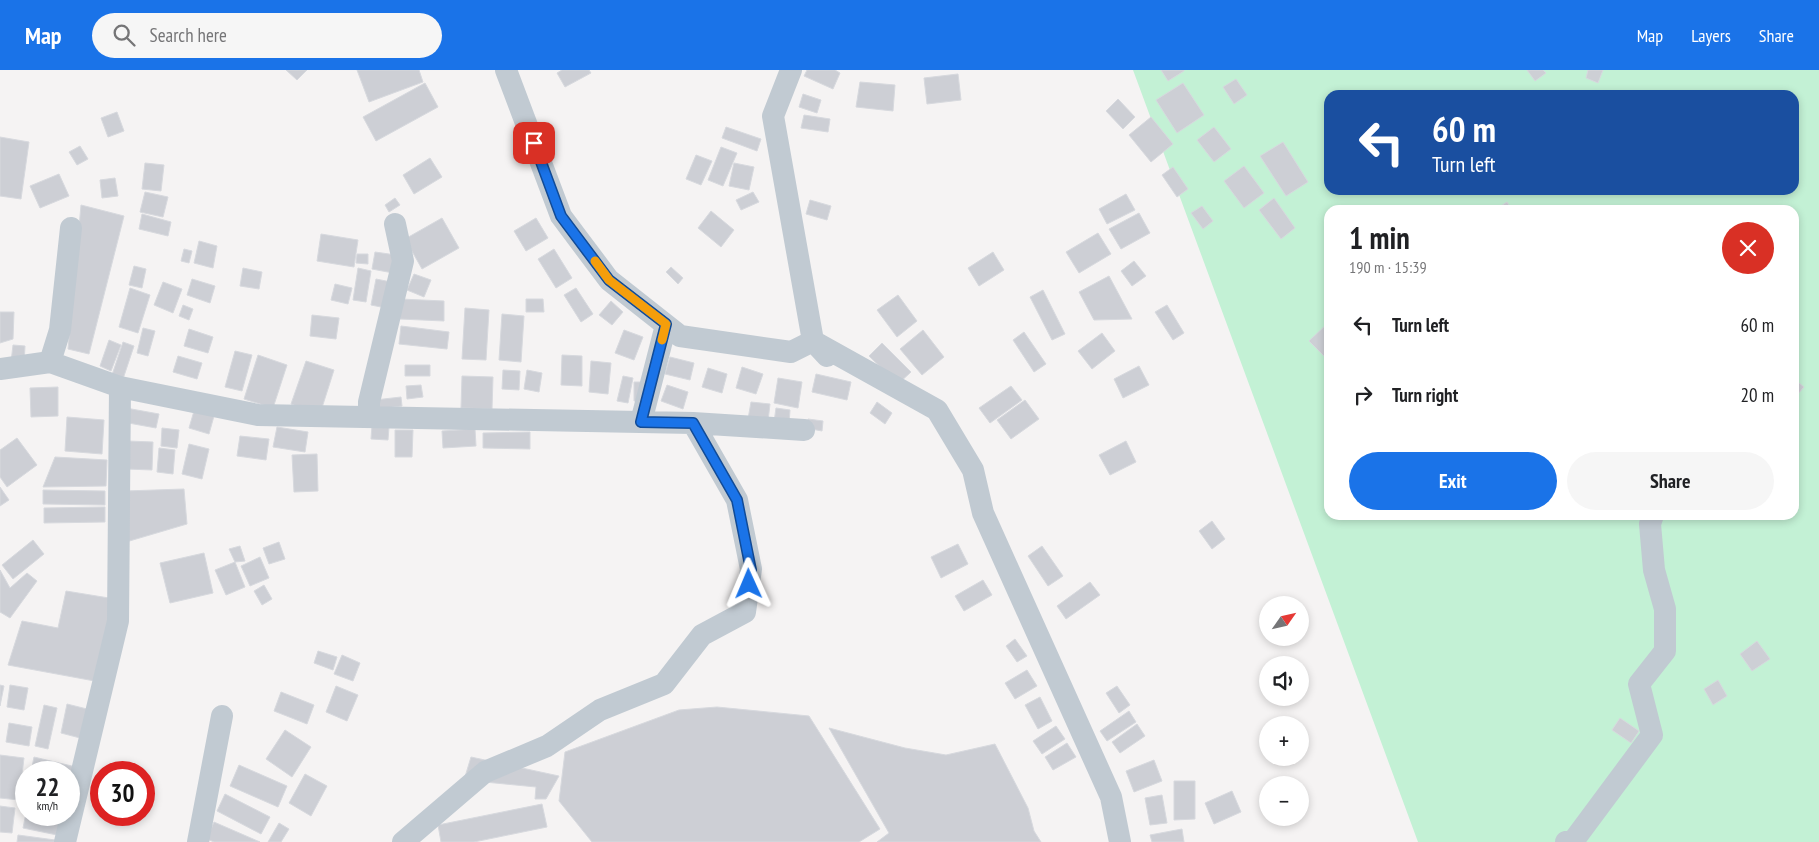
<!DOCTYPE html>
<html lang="en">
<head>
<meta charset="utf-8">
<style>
	:root { --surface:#fff; --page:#f6f6f6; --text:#202124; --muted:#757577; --accent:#1a73e8 }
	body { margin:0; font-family:"PT Sans Narrow",sans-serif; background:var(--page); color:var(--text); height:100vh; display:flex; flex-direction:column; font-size:19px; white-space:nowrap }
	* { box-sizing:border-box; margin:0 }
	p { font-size:16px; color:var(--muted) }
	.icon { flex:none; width:28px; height:28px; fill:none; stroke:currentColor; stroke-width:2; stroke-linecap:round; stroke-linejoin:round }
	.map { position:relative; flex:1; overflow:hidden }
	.sheet { position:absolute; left:1324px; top:135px; width:475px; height:315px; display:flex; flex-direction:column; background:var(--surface); border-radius:15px; box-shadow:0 2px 8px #0003 }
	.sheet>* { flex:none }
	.banner { position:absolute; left:1324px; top:20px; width:475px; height:105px; border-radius:15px; box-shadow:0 2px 8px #0003; background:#1a4fa0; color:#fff; overflow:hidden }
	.needle { width:32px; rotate:56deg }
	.controls { position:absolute; left:1259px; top:526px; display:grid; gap:10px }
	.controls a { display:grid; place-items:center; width:50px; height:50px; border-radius:50%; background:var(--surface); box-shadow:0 2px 8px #0003; font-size:25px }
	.speed { position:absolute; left:15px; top:691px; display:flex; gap:10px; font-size:25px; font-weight:700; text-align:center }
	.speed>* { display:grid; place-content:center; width:65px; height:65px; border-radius:50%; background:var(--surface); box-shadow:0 2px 8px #0003; line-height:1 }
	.speed small { font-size:12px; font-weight:400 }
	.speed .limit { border:8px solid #d22; background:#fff; color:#111 }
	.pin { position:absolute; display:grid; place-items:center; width:42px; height:42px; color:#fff; margin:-21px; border-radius:10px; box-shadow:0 2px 8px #0006 }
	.me { position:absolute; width:55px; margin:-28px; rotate:359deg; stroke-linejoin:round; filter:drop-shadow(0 0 4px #0008) }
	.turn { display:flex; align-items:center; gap:18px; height:105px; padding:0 25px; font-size:22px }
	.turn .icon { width:65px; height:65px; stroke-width:2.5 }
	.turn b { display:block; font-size:35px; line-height:42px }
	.round { display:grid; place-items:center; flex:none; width:52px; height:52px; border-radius:26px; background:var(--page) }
	.summary { display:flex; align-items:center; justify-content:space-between; height:85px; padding:0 25px }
	h1 { font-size:30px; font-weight:800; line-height:38px }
	.action { display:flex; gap:10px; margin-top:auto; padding:10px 25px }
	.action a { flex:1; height:58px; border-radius:30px; background:var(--accent); color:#fff; font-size:20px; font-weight:800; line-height:58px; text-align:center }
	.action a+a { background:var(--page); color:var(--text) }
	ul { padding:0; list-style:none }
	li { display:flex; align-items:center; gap:15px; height:70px; padding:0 25px }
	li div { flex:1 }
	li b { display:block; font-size:19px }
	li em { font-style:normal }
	header { display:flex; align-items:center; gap:30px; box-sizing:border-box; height:70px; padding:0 25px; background:var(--accent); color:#fff }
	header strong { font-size:24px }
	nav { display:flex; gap:28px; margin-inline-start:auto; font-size:18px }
	.search { width:350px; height:45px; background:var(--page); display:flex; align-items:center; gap:12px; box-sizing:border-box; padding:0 18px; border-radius:28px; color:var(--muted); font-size:19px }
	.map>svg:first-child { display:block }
	.green { fill:#c3f1d5; fill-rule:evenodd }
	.building { fill:#cdcfd5; stroke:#d7d9de }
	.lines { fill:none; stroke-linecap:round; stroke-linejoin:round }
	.minor { stroke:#c1cad2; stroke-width:22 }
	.route-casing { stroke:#114b97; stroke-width:12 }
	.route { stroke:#1a73e8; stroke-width:9 }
	.slow { stroke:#f59e0b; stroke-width:9 }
</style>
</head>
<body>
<header>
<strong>Map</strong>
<div class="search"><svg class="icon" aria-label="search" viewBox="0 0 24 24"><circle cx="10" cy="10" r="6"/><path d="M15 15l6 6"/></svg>Search here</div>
<nav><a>Map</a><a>Layers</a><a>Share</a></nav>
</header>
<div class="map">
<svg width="1819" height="772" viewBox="0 0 1819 772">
	<rect width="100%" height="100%" fill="#f5f3f3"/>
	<path class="green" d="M1133 0H1819V772H1418ZM1329 25H1794V120H1329ZM1329 140H1794V445H1329Z"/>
	<path class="building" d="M286 0H307L297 10Z
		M357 0H419L423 12 369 32Z
		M562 0H589L591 3 565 17 557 3Z
		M807 0H835L840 3 833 19 804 6Z
		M1161 0H1184V1L1168 11Z
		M1527 0H1543L1546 3 1535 11Z
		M1588 0H1603L1598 13 1586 8Z
		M958 4 961 30 927 34 924 8Z
		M1236 9 1247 25 1234 34 1223 17Z
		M860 12 895 15 893 41 856 37Z
		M425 13 438 37 376 71 363 47Z
		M1183 13 1204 45 1177 63 1156 30Z
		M803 24 821 30 817 43 799 37Z
		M1118 29 1135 47 1123 59 1106 41Z
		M117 42 124 61 108 67 101 48Z
		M804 45 830 49 828 62 801 58Z
		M1151 47 1173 74 1151 92 1129 65Z
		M726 57 761 69 757 81 722 68Z
		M1214 57 1231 79 1214 92 1197 70Z
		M0 67 29 72 21 129 0 126Z
		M1283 72 1308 112 1286 126 1260 86Z
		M80 76 88 89 77 95 69 82Z
		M721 77 737 83 723 116 708 110Z
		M696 85 712 91 701 115 686 109Z
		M430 88 442 107 414 124 403 105Z
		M145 93 164 95 161 121 142 119Z
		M734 93 754 97 749 120 729 116Z
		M1244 96 1264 123 1244 138 1224 111Z
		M1173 97 1188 119 1177 127 1162 105Z
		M59 104 69 126 40 138 30 116Z
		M115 108 118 126 102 128 100 110Z
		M145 122 168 127 163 147 140 142Z
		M753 122 759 132 741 140 736 130Z
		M1126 124 1135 140 1107 154 1099 139Z
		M395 128 400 135 389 142 385 135Z
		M1274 128 1295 158 1281 169 1259 140Z
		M810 130 831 136 827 150 806 144Z
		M1507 132 1512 140H1495Z
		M81 135 124 146 89 284 68 279Z
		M1202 136 1213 151 1203 159 1191 143Z
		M711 141 734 160 721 177 698 158Z
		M1139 143 1150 163 1121 179 1109 159Z
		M142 144 171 152 168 166 139 159Z
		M442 148 459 178 422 199 405 169Z
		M536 148 548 168 526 181 514 161Z
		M1098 163 1111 184 1079 203 1066 182Z
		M321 164 358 170 354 197 317 191Z
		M199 171 217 176 213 198 194 193Z
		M184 179 192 181 189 193 181 191Z
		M554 179 572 208 556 218 538 189Z
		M375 182 396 185 393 203 372 199Z
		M993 182 1004 200 979 216 968 198Z
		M357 184H368V194L356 193Z
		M1134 191 1146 206 1132 216 1121 201Z
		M134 196 146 199 142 218 129 215Z
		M671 197 683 208 678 214 666 202Z
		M243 198 262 202 259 219 240 216Z
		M358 198 371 201 366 232 353 230Z
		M414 204 431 210 424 227 407 220Z
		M1109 206 1132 249 1094 250 1079 222Z
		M192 209 215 216 210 233 187 225Z
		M376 209 391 212 386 238 371 235Z
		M163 212 182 219 173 243 154 235Z
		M335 214 352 218 348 234 331 230Z
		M130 218 150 225 138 263 119 257Z
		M576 218 593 244 581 252 564 225Z
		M1043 220 1065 264 1052 270 1030 227Z
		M898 225 917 251 897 267 877 240Z
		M400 229 444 231V251L400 249Z
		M526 229H543L544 242H526Z
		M611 231 623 242 612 255 599 245Z
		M183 235 193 239 189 250 179 246Z
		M1167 235 1184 263 1173 270 1155 242Z
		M465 238 489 240 486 290 462 289Z
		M0 242H14L13 269 0 273Z
		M502 244 524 246 521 292 499 290Z
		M312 245 339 248 336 269 310 266Z
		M1329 252V291L1309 271Z
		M401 256 449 262 447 279 399 274Z
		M143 258 155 261 148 286 137 283Z
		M189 259 213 267 208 283 184 276Z
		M624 260 643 267 634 290 615 283Z
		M923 260 944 287 922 305 900 279Z
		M1024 262 1046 294 1034 302 1013 270Z
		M1102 263 1115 281 1092 299 1078 281Z
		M109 270 121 275 111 301 100 296Z
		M123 272 134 276 123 309 112 305Z
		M882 273 911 302 898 314 869 286Z
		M13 275 25 276 24 294 11 292Z
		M235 281 252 285 242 321 225 317Z
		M258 285 287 295 273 338 244 329Z
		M562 285 582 286V316L561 315Z
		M178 286 202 293 197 309 173 302Z
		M670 287 694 293 690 310 665 304Z
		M306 291 334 300 320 344 291 334Z
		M591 291 611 293 608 324 589 322Z
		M405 295H430V306H405Z
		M1139 296 1149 315 1123 328 1114 309Z
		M742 297 763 304 756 324 736 318Z
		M708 298 727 304 722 323 702 317Z
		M503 300 520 301 519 320 502 319Z
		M527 300 542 303 539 322 524 319Z
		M816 304 851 312 847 330 812 322Z
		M462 306 493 307 492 339 461 338Z
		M623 306 633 308 628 333 617 331Z
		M778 308 802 312 798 338 774 333Z
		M1794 309 1804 317 1797 325 1794 323Z
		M634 312H643V331H634Z
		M421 315 423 327 407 329 406 316Z
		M667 315 688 322 683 339 661 331Z
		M1011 316 1022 330 990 353 979 338Z
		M58 317V346L31 347 30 318Z
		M401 327 402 336 376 339 375 330Z
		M1025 330 1039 349 1011 369 997 350Z
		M751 332 770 334 768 351 748 349Z
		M877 332 892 343 885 354 870 343Z
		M126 338 159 344 156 358 123 352Z
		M776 338 790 340 789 354 774 352Z
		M194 341 214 346 209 364 189 358Z
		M67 347 104 350 102 384 65 381Z
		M808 349 823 351 822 361 806 358Z
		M372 355 389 357 388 370 371 369Z
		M277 357 308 362 305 382 273 377Z
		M162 358 179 360 177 378 161 376Z
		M475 359 476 376 443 378 442 361Z
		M395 360H413L412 387H395Z
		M530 362V379L483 378V363Z
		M240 366 269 369 266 390 237 386Z
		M17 368 37 395 7 417 0 407V380Z
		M128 371 153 372 152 400 127 399Z
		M1126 371 1136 392 1110 405 1099 385Z
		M189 374 209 379 202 409 182 404Z
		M159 378 175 380 173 404 157 402Z
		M317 384 318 421 294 422 292 385Z
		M55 387 107 390 106 416 43 417Z
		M0 417 9 430 0 436Z
		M184 419 187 454 126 472 125 421Z
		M43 420 105 421V435L43 434Z
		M105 437V452L44 453V438Z
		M1212 451 1225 469 1212 479 1199 461Z
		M33 470 44 484 13 509 2 495Z
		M279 472 285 489 269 494 263 478Z
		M958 474 968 494 941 508 931 487Z
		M240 476 245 491 235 492 229 479Z
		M1042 476 1063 506 1048 516 1028 486Z
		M204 483 213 523 170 533 160 493Z
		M260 487 269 508 250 516 241 496Z
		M235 492 245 517 226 525 215 500Z
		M0 500 10 518 27 503 37 511 10 548 0 542Z
		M983 510 992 525 964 541 955 526Z
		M1090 512 1100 525 1066 549 1057 536Z
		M264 515 272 529 262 535 254 521Z
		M66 521 115 529 100 612 8 595 22 551 58 558Z
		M1015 569 1027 586 1017 592 1006 576Z
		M1757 571 1770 589 1752 601 1740 584Z
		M318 581 337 587 333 600 314 593Z
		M342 585 360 593 353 611 334 604Z
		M1027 600 1037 616 1015 629 1005 613Z
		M1718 610 1727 626 1713 635 1704 619Z
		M0 615 4 616 0 636Z
		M10 615 28 618 24 640 7 637Z
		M336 616 358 625 347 651 326 642Z
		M1117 616 1130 635 1119 643 1106 623Z
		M281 622 314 635 307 654 274 641Z
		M1040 627 1052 651 1038 659 1025 635Z
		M67 634 91 640 84 669 61 663Z
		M44 635 57 638 48 679 35 676Z
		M717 637 809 646 880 759 859 772H592L559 731 565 682 679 640Z
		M1129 641 1136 652 1107 671 1100 661Z
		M1620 648 1639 661 1631 673 1612 660Z
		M9 653 32 657 29 676 6 672Z
		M1137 654 1145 666 1120 683 1112 672Z
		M1056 656 1065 669 1042 684 1033 671Z
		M829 658 905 678 946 685 995 674 1028 738 1034 761 1041 772H877L889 763Z
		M285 660 311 677 292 707 266 689Z
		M1067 673 1076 687 1053 700 1045 687Z
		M0 685 24 688 19 730 0 728Z
		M34 687 76 697 69 728V702H31Z
		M471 687 559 706 546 729H535L536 717 464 710Z
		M1154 690 1162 711 1134 722 1126 701Z
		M239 695 287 716 278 737 230 716Z
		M101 703V733L95 731Z
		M305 704 327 716 311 746 289 733Z
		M1174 711H1195V749L1174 750Z
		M1232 721 1241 742 1214 754 1205 733Z
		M225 724 270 747 261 764 217 741Z
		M1162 725 1167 753 1150 755 1145 728Z
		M542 734 547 757 474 772H441L438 755Z
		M0 736 15 738 12 763 0 762Z
		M26 743V745H66L62 766 23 758Z
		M214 752 260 772H214L207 769Z
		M279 753 289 759 281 772H268Z
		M1182 759 1184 772H1152L1150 765Z
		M18 765 55 770 54 772H17Z"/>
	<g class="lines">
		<path class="minor" d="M506 0 561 146 609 210 680 266 791 282 813 271 773 46 791 0
			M827 286 813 271 937 340 973 400 983 443 1111 727 1120 772
			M50 292 60 260 71 158
			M0 299 50 292 120 317 258 345 693 353 737 430 751 499 745 542 702 565 664 614 600 640 547 676 485 702 403 772
			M369 347V332L403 191 395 154
			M641 352 666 255
			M693 353 804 360
			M65 772 118 551 120 317
			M198 772 222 646
			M1566 772 1574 770 1652 665 1639 614 1665 581V539L1654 500 1650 454 1653 445"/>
	</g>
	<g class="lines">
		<defs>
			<path id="route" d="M534 73 561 146 609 210 666 254 641 352 693 353 737 430 751 500 749 514"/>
		</defs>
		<use href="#route" class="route-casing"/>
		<use href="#route" class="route"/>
		<path class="slow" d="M595 191 609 210 666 254 662 270"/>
	</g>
</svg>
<div class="controls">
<a><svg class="needle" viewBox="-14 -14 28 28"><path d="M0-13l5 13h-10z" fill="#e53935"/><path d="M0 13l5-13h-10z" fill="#757577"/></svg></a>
<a><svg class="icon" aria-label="sound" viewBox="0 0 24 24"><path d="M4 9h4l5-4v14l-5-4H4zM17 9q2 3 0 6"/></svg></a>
<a>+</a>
<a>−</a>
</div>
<div class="speed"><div>22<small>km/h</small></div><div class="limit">30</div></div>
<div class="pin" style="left:534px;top:73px;background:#d93025"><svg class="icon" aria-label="arrive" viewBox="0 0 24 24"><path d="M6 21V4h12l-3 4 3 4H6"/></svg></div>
<svg class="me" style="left:749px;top:514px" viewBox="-20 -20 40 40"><path d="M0-17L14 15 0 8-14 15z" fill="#1a73e8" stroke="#fff" stroke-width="4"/></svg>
<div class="banner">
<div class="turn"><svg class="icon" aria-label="left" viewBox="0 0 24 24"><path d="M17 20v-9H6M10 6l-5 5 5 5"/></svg><div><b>60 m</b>Turn left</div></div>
</div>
<section class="sheet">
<div class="summary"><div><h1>1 min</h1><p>190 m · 15:39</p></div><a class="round" style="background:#d93025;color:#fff"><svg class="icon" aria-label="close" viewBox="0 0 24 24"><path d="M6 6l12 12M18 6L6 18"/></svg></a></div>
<ul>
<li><svg class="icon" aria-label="left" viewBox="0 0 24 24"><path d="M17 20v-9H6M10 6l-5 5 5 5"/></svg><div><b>Turn left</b></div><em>60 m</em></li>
<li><svg class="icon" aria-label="right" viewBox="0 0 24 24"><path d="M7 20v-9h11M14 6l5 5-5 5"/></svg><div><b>Turn right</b></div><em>20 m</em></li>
</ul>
<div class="action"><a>Exit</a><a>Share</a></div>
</section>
</div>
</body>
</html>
